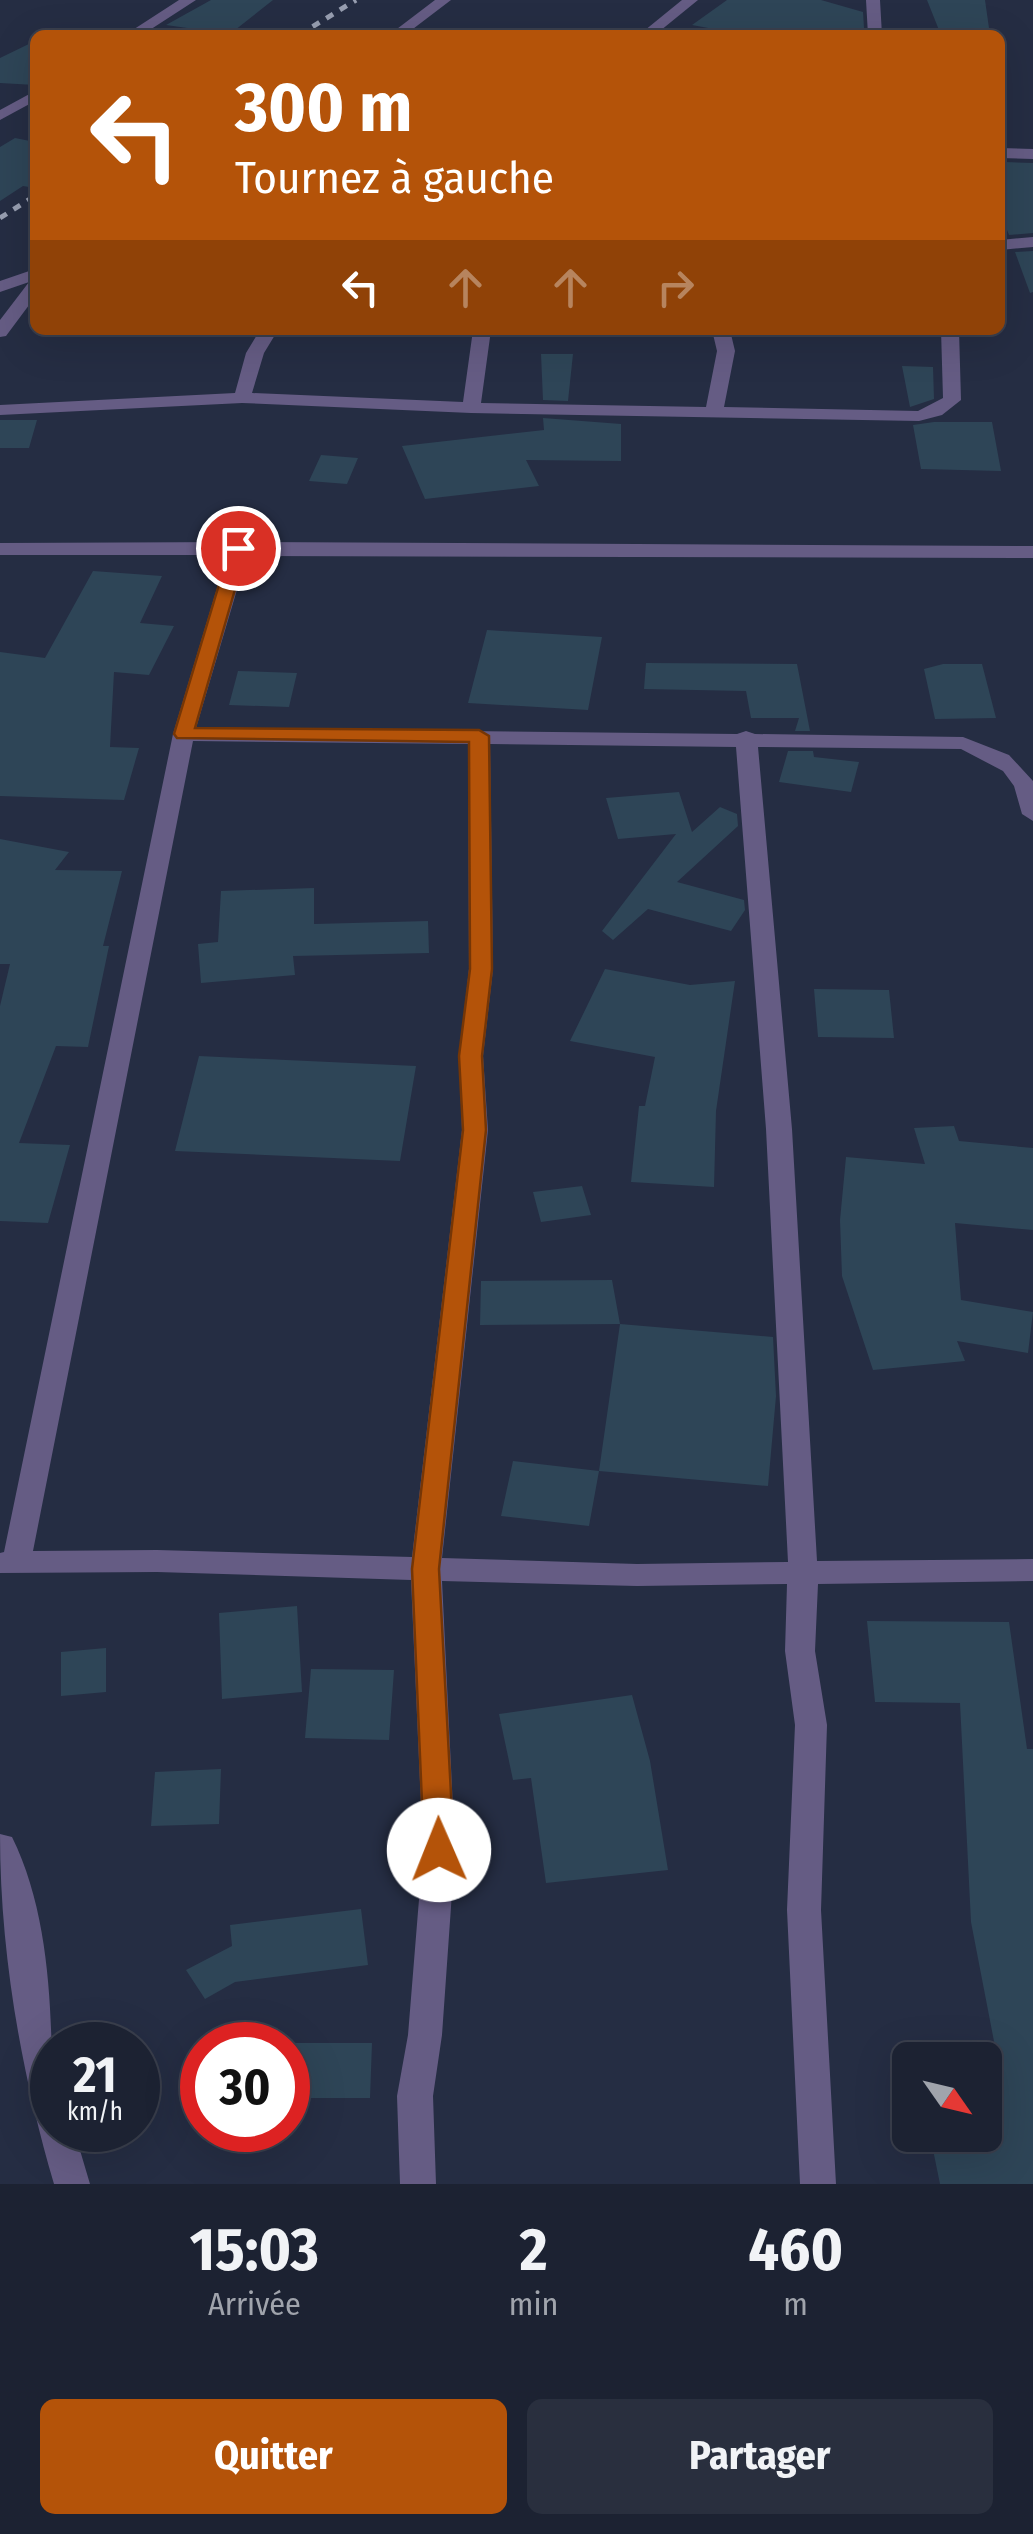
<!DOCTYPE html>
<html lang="fr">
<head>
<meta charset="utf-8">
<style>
	:root { --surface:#1c2232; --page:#292f3e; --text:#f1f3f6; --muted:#a0a4ac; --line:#3a3f4d; --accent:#b45309 }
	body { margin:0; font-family:"Fira Sans Condensed",sans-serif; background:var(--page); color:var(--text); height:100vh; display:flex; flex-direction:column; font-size:38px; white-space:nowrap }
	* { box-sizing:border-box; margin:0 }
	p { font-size:32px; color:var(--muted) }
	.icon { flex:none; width:55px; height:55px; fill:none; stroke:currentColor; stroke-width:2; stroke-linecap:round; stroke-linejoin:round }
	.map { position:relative; height:2184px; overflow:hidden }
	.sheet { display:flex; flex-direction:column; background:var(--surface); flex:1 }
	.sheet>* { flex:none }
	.top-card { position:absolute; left:30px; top:30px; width:975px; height:305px; border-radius:15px; box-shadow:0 10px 40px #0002,0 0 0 2px var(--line); background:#b45309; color:#fff; overflow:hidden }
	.needle { width:65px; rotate:124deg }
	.controls { position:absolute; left:892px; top:2042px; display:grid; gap:20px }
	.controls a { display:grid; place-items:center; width:110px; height:110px; border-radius:15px; background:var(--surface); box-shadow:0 10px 40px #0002,0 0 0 2px var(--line); font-size:50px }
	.speed { position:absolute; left:30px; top:2022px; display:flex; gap:20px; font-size:50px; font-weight:700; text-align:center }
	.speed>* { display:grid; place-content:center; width:130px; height:130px; border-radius:50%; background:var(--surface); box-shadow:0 10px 40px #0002,0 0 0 2px var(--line); line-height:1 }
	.speed small { font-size:25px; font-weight:400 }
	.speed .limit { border:15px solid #d22; background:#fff; color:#111 }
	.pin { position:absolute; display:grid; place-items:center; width:85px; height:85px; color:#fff; margin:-42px; border:5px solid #fff; border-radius:50%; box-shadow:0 2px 10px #0007 }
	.me { position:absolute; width:110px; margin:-55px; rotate:359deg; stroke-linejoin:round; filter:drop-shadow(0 0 8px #0008) }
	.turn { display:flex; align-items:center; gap:35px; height:210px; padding:0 40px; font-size:45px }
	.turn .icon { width:130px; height:130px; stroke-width:2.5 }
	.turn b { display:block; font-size:70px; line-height:85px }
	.lanes { display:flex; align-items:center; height:95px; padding:0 40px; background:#0003; justify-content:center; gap:50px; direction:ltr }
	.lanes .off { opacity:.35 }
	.eta { display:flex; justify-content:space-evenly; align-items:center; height:170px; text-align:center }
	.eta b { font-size:60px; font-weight:700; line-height:70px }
	.action { display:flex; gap:20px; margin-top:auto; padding:20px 40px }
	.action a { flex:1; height:115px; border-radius:15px; background:var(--accent); color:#fff; font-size:40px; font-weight:700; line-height:115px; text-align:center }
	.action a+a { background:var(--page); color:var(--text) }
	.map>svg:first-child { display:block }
	.building { fill:#2e4557 }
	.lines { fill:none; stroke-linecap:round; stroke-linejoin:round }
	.minor { fill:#655c84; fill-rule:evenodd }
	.rail { stroke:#979eb0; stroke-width:5; stroke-dasharray:8 8; stroke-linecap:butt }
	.route { fill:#b45309; stroke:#753606; stroke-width:2.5 }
</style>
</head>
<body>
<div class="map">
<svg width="1033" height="2184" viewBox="0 0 1033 2184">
	<rect width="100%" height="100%" fill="#252d43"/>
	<path class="building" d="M211 0H273L230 34 166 25Z
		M727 0H821L863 12 864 28 746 35 692 25Z
		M927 0H985L990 35H941Z
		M35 41V85L0 83V58Z
		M15 138 35 142V188L23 186 0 201V147Z
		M1005 162 1033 163V233L1009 235 1000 212V167Z
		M1033 251V292L1030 293 1015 252Z
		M541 354H573L568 401 543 400Z
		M902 366 933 367 934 399 910 407Z
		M543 418 621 424V461L526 460 539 486 425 499 402 446 544 430Z
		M0 420H37L29 448H0Z
		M934 422H992L1001 471 921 469 913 425Z
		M321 455 358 458 347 484 309 481Z
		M93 571 162 576 140 623 174 626 149 675 114 672 110 747 139 748 124 800 0 796V652L45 658Z
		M487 630 602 637 588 710 468 703Z
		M646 663 797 664 810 731H795L799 718H751L746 691 644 689Z
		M943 664H982L996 718 935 719 924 669Z
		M238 671 297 673 289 707 229 705Z
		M788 751H813L814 757 859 762 851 792 779 782Z
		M679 792 692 832 720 807 737 814 738 826 677 882 744 900 745 910 731 931 648 909 613 940 602 931 676 834 618 839 606 798Z
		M0 839 69 852 55 870 122 871 103 946H109L88 1047 56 1046 19 1143 70 1145 48 1223 0 1221V1006L10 964H0Z
		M314 888V924L428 921 429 953 293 956 295 975 201 983 198 944 218 942 221 891Z
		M605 969 690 985 735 981 716 1111 714 1187 631 1182 639 1106H645L655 1057 570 1041Z
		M814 989 889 990 894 1038 818 1037Z
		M199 1056 416 1066 400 1161 175 1151Z
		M954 1126 959 1141 1033 1148V1230L955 1223 961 1300 1033 1312 1028 1353 957 1341 965 1361 873 1370 842 1276 840 1220 846 1157 925 1164 914 1128Z
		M582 1186 591 1215 541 1222 533 1192Z
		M612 1280 620 1324 480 1325 481 1281Z
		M620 1324 773 1337 776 1396 768 1486 599 1471Z
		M513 1461 599 1471 589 1526 501 1516Z
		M297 1606 302 1692 222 1699 219 1613Z
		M867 1621 1009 1622 1027 1749H1033V2184H940L930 2135H985V2063L998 2062 971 1922 960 1703 875 1702Z
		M106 1648V1692L61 1696V1652Z
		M311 1669 394 1670 389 1740 305 1738Z
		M632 1695 650 1761 668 1870 546 1883 531 1778 513 1780 499 1714Z
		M221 1769 219 1824 151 1826 155 1772Z
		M361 1909 368 1965 235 1982 205 1999 186 1970 232 1946 230 1925Z
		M288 2043H372L370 2098H288Z"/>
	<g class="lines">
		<path class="minor" d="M179 0H196L142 35H125Z
			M435 0H451L405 35H389Z
			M682 0H698L655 35H639Z
			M866 0H880L882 35H868Z
			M35 91V101L0 120V110Z
			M1000 148 1033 149V159L1000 158Z
			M1033 237V247L1000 250V240Z
			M35 269V280L0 292V281Z
			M35 281V297L6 336 0 337V320L29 282Z
			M260 330H278L264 353 252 393 463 402 473 330H491L481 403 706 407 717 351 712 330H730L735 351 724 407 918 411 943 398 941 330H959L961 400 942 415 919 421 471 413 242 403 0 415V405L235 393 246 353Z
			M239 542 1033 546V558L247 556 196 728 737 734 746 731 755 734 963 737 1009 755 1033 781V821L1022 814 1014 786 1003 771 961 749 758 747 792 1129 817 1561 1033 1559V1581L818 1584 815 1651 827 1725 821 1910 836 2184H800L787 1910 795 1725 785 1651 787 1584 637 1586 442 1581 455 1850 442 2035 433 2096 436 2184H400L397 2096 408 2035 423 1850 411 1580 157 1572 0 1573V1553L4 1552 173 734 227 555H0V543ZM193 741 468 744 469 969 459 1056 462 1130 412 1557 157 1550 33 1551ZM490 744 736 747 766 1129 788 1562 637 1564 442 1558 488 1130 483 1056 493 969Z
			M0 1834 12 1837C55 1924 52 2038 52 2130H74L90 2184H54C21 2072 0 1952 0 1834Z"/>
		<path class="rail" d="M299 35 356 0
			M0 218 35 196"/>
	</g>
	<path class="route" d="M238 543 247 548 195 728 479 730 489 736 492 969 482 1056 486 1130 439 1569 454 1850 450 1858 439 1862 428 1858 424 1850 412 1569 463 1130 459 1056 470 969 469 742 177 738 174 734 230 548Z"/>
</svg>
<div class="controls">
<a><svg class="needle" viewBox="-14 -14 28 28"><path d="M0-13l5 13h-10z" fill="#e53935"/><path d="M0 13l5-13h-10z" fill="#a0a4ac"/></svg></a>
</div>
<div class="speed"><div>21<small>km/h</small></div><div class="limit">30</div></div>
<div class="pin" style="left:238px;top:548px;background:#d93025"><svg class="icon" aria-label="arrive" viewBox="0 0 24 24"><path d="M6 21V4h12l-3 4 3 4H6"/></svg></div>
<svg class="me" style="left:439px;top:1850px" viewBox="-20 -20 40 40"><circle r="19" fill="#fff"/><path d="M0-13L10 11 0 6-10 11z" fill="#b45309"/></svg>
<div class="top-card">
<div class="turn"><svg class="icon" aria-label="left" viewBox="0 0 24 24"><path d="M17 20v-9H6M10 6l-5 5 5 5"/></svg><div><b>300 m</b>Tournez à gauche</div></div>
<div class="lanes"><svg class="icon" aria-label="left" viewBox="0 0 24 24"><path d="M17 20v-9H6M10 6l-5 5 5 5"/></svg><svg class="icon off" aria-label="ahead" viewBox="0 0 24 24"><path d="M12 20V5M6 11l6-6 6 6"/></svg><svg class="icon off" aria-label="ahead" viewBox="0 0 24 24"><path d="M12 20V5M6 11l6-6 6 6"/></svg><svg class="icon off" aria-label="right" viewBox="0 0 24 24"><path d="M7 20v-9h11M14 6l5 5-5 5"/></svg></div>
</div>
</div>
<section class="sheet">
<div class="eta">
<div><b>15:03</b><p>Arrivée</p></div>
<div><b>2</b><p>min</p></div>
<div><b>460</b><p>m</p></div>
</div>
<div class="action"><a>Quitter</a><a>Partager</a></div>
</section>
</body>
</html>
